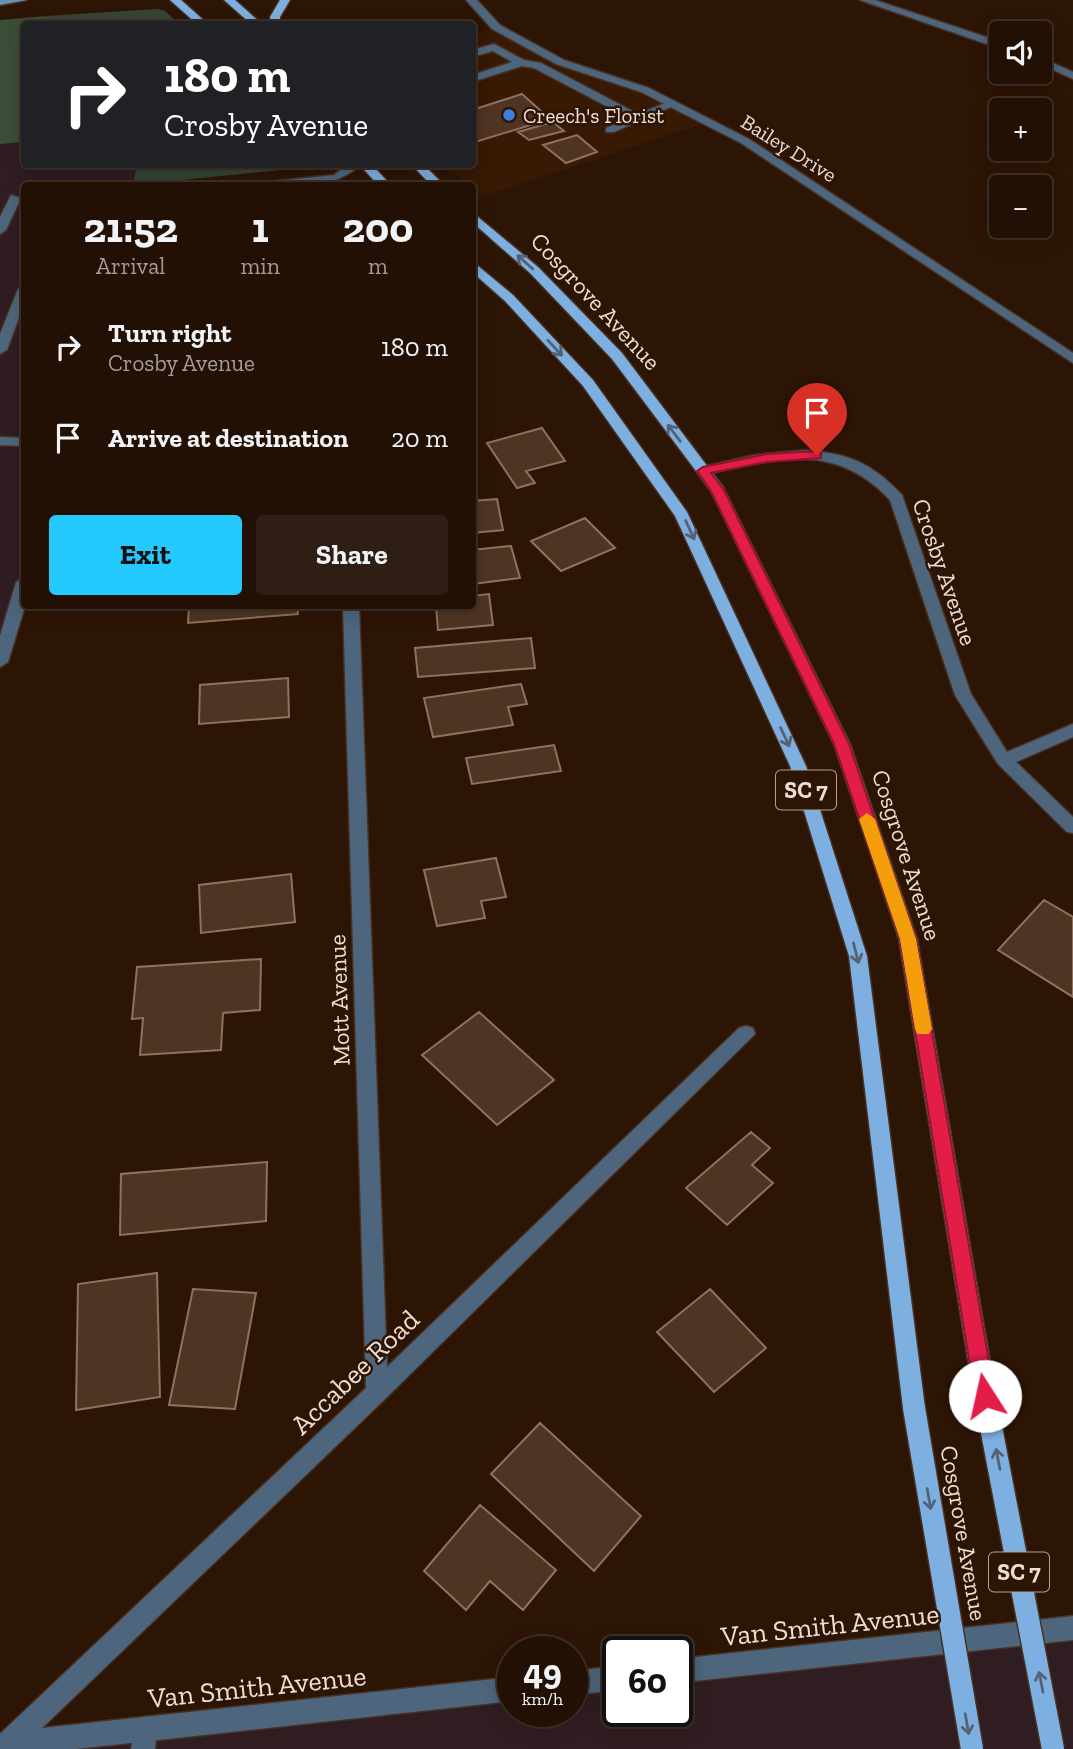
<!DOCTYPE html>
<html lang="en">
<head>
<meta charset="utf-8">
<style>
	:root { --surface:#221004; --page:#2e1e13; --text:#f1f3f6; --muted:#a29d9a; --line:#3f3026; --accent:#24c9fe }
	body { margin:0; font-family:"Zilla Slab",serif; background:var(--page); color:var(--text); height:100vh; display:flex; flex-direction:column; font-size:26px; white-space:nowrap }
	* { box-sizing:border-box; margin:0 }
	p { font-size:23px; color:var(--muted) }
	.icon { flex:none; width:38px; height:38px; fill:none; stroke:currentColor; stroke-width:2; stroke-linecap:round; stroke-linejoin:round }
	.map { position:relative; flex:1; overflow:hidden }
	.side { position:absolute; left:21px; top:182px; width:455px; height:427px; display:flex; flex-direction:column; background:var(--surface); border-radius:7px; box-shadow:0 4px 18px #0003,0 0 0 2px var(--line) }
	.side>* { flex:none }
	.top-card { position:absolute; left:21px; top:21px; width:455px; height:147px; border-radius:7px; box-shadow:0 4px 18px #0003,0 0 0 2px var(--line); background:#202124; color:#fff; overflow:hidden }
	.fabs { position:absolute; left:989px; top:21px; display:grid; gap:14px }
	.fabs a { display:grid; place-items:center; width:63px; height:63px; border-radius:7px; background:var(--surface); box-shadow:0 4px 18px #0003,0 0 0 2px var(--line); font-size:35px }
	.speed { position:absolute; left:497px; top:1636px; display:flex; gap:14px; font-size:35px; font-weight:700; text-align:center }
	.speed>* { display:grid; place-content:center; width:91px; height:91px; border-radius:50%; background:var(--surface); box-shadow:0 4px 18px #0003,0 0 0 2px var(--line); line-height:1 }
	.speed small { font-size:18px; font-weight:400 }
	.speed .limit { border:4px solid #111; border-radius:10px; background:#fff; color:#111 }
	.pin { position:absolute; display:grid; place-items:center; width:60px; height:60px; color:#fff; margin:-72px -30px; border-radius:50% 50% 50% 0; rotate:-45deg; box-shadow:0 0 7px #0007 }
	.pin .icon { rotate:45deg }
	.me { position:absolute; width:77px; margin:-38px; rotate:350deg; stroke-linejoin:round; filter:drop-shadow(0 0 5px #0008) }
	.turn { display:flex; align-items:center; gap:24px; height:147px; padding:0 28px; font-size:32px }
	.turn .icon { width:91px; height:91px; stroke-width:2.5 }
	.turn b { display:block; font-size:49px; line-height:60px }
	.eta { display:flex; justify-content:space-evenly; align-items:center; height:119px; text-align:center }
	.eta b { font-size:42px; font-weight:800; line-height:49px }
	.action { display:flex; gap:14px; margin-top:auto; padding:14px 28px }
	.action a { flex:1; height:80px; border-radius:7px; background:var(--accent); color:#111; font-size:28px; font-weight:800; line-height:80px; text-align:center }
	.action a+a { background:var(--page); color:var(--text) }
	ul { padding:0; list-style:none }
	li { display:flex; align-items:center; gap:21px; height:91px; padding:0 28px }
	li div { flex:1 }
	li b { display:block; font-size:26px }
	li em { font-style:normal }
	.map>svg:first-child { display:block }
	.built { fill:#371904 }
	.industrial { fill:#301d22 }
	.education { fill:#2f1d23 }
	.green { fill:#354533 }
	.forest { fill:#3a4e37 }
	.building { fill:#4f3423; stroke:#90715f; stroke-width:2 }
	.lines { fill:none; stroke-linecap:round; stroke-linejoin:round }
	.lane-casing { stroke:#483122; stroke-width:3 }
	.street-casing { stroke:#483122; stroke-width:3 }
	.secondary-casing { stroke:#483122; stroke-width:3 }
	.primary-casing { stroke:#483122; stroke-width:3 }
	.lane { fill:#4e667d; fill-rule:evenodd }
	.street { fill:#4e667d; fill-rule:evenodd }
	.secondary { fill:#6990b5; fill-rule:evenodd }
	.primary { fill:#7db0e1; fill-rule:evenodd }
	.primary-bridge-casing { stroke:#483122; stroke-width:25; stroke-linecap:butt }
	.primary-bridge { stroke:#7db0e1; stroke-width:22 }
	.oneway { stroke:#556273 }
	.route { fill:#e11d48; stroke:#92132f; stroke-width:2 }
	.slow { fill:#f59e0b }
	.shop-dot { fill:#3f7fe0; stroke:#2d1505; stroke-width:2.5 }
	.labels { text-anchor:middle; dominant-baseline:central; stroke-width:5; stroke-linejoin:round; paint-order:stroke }
	.far-poi-label { font-size:21px; fill:#efddd3; stroke:#2d1505; text-anchor:start }
	.far-street-label { font-size:21px; fill:#efddd3; stroke:#2d1505 }
	.shield { fill:#2d1505; stroke:#b5a195; stroke-width:2 }
	.shield-label { font-size:23px; font-weight:bold; fill:#efddd3 }
	.street-label { font-size:24px; fill:#efddd3; stroke:#2d1505 }
	.near-street-label { font-size:28px; fill:#efddd3; stroke:#2d1505 }
</style>
</head>
<body>
<div class="map">
<svg width="1073" height="1749" viewBox="0 0 1073 1749">
	<rect width="100%" height="100%" fill="#2d1505"/>
	<path class="built" d="M496 27 560 62 645 90 709 122 481 197 472 186 469 185 445 165 472 164 473 35Z"/>
	<path class="industrial" d="M1073 1628V1749H2L513 1689V1712H572V1683L618 1678V1712H677V1671Z"/>
	<path class="education" d="M24 142V164L140 165 137 185 24 186V582L0 662V144Z"/>
	<path class="green" d="M157 9 165 11 179 24H54L46 16Z
		M137 165V164L306 165 291 169 133 185Z"/>
	<path class="forest" d="M46 16 54 24H24V142L0 144V20Z"/>
	<path class="building" d="M522 94 550 119 472 143V110Z
		M553 122 564 131 529 140 518 132Z
		M577 135 597 152 566 163 543 145Z
		M542 428 565 461 526 471 535 483 517 488 487 443Z
		M497 499 503 530 472 533V501Z
		M585 518 615 548 561 571 531 541Z
		M511 546 520 578 472 584V550Z
		M489 594 493 625 438 630 436 606H472V596Z
		M189 606H297L298 614 188 623Z
		M531 638 535 668 418 677 415 648Z
		M288 678 289 717 199 724 200 685Z
		M521 684 527 704 508 707 513 725 433 737 424 698Z
		M554 745 561 771 472 784 466 758Z
		M496 858 506 897 481 901 485 918 437 926 424 870Z
		M291 874 295 922 201 933 199 885Z
		M1044 900 1073 917V997L998 950Z
		M261 959 260 1010 223 1013 221 1050 140 1055 143 1018 132 1019 137 967Z
		M479 1012 554 1080 497 1125 422 1055Z
		M751 1132 770 1148 752 1165 773 1183 727 1225 686 1188Z
		M267 1162 266 1221 120 1235 121 1174Z
		M157 1273 160 1397 76 1410 78 1284Z
		M193 1289 256 1293 235 1409 169 1405Z
		M710 1289 766 1348 714 1392 657 1332Z
		M540 1423 641 1516 594 1571 491 1474Z
		M480 1505 556 1570 523 1610 490 1581 466 1610 424 1571Z"/>
	<g class="lines">
		<defs>
			<path id="lane" d="M494 44 524 60 541 63 638 114 668 102 678 104 614 132H606V128L629 118 534 68 522 66 472 82V75L512 62 493 51 472 57V50Z
				M11 195 21 198 6 230 0 234V217Z
				M24 285V304L7 350 0 354V334L18 289Z
				M0 437 24 438V446L0 445Z
				M145 1717 154 1720 157 1729 155 1749H131L136 1720Z"/>
			<path id="street" d="M466 0H477L500 25 564 60 649 88 749 139 1073 353V363L741 143 641 92 556 64 492 29Z
				M860 0H875L1001 42V49Z
				M1040 57 1073 72V79L1040 64Z
				M348 164H361C335 190 296 186 261 186L267 182 334 175Z
				M807 450C850 454 872 463 902 495L971 694 1007 752 1073 724V737L1016 762 1073 817V833L1067 832 998 764 955 695 890 500C834 440 775 459 703 475L696 471 698 468 755 455Z
				M24 577 25 606 8 662 0 667V636L16 582Z
				M343 606H359L387 1367 739 1028 746 1026 753 1028 755 1034 385 1399 42 1728 513 1677V1701L76 1749H0V1734L366 1388Z
				M1073 1616V1640L677 1683V1659Z
				M618 1666V1690L572 1695V1671Z"/>
			<path id="secondary" d="M0 0H27L0 5Z"/>
			<path id="primary" d="M170 0H181L208 24H197Z
				M224 0H235L262 24H251Z
				M280 0H290L280 17V24H270V17Z
				M359 164H371L392 186H379Z
				M411 164H423L445 186H432Z
				M472 212 538 267 622 353 723 487 850 744 917 939 996 1396 993 1404 985 1407 977 1404 974 1396 899 939 834 744 711 491 612 359 530 273 472 222Z
				M472 261 513 295 593 380 687 512 806 766 867 956 925 1408 922 1416 914 1419 906 1416 903 1408 849 956 790 766 675 516 583 386 505 301 472 272Z"/>
		</defs>
		<use href="#lane" class="lane-casing"/>
		<use href="#street" class="street-casing"/>
		<use href="#secondary" class="secondary-casing"/>
		<use href="#primary" class="primary-casing"/>
		<use href="#lane" class="lane"/>
		<use href="#street" class="street"/>
		<use href="#secondary" class="secondary"/>
		<use href="#primary" class="primary"/>
		<defs>
			<path id="primary-bridge" d="M985 1396 1053 1749
				M914 1408 972 1749"/>
		</defs>
		<use href="#primary-bridge" class="primary-bridge-casing"/>
		<use href="#primary-bridge" class="primary-bridge"/>
	</g>
	<defs><path id="oneway-shaft" d="M-6 0H5M1.5-3L5.5 0L1.5 3" fill="none" stroke-width="1.6" stroke-linecap="round" stroke-linejoin="round" transform="scale(1.75)"/></defs>
	<g class="oneway">
		<use href="#oneway-shaft" transform="translate(525 262) rotate(-138)"/>
		<use href="#oneway-shaft" transform="translate(555 348) rotate(47)"/>
		<use href="#oneway-shaft" transform="translate(674 433) rotate(-127)"/>
		<use href="#oneway-shaft" transform="translate(690 530) rotate(65)"/>
		<use href="#oneway-shaft" transform="translate(785 737) rotate(65)"/>
		<use href="#oneway-shaft" transform="translate(856 953) rotate(76)"/>
		<use href="#oneway-shaft" transform="translate(998 1459) rotate(-101)"/>
		<use href="#oneway-shaft" transform="translate(929 1499) rotate(80)"/>
		<use href="#oneway-shaft" transform="translate(1041 1682) rotate(-101)"/>
		<use href="#oneway-shaft" transform="translate(967 1724) rotate(80)"/>
	</g>
	<path class="route" d="M817 451 821 453V458L767 462 711 473 724 490 849 744 916 939 995 1396 992 1403 985 1405 978 1403 975 1396 900 939 834 744 711 491 697 471 703 467 767 454Z"/>
	<path class="slow" d="M867 813 875 819 916 939 932 1029 929 1034H917L915 1029 900 939 859 819Z"/>
	<circle class="shop-dot" cx="509" cy="115" r="7"/>
	<g class="labels">
		<g class="far-poi-label">
			<text x="523" y="115">Creech's Florist</text>
		</g>
		<g class="far-street-label">
			<text transform="translate(789 148) rotate(32)">Bailey Drive</text>
		</g>
		<g class="shield">
			<rect x="776" y="770.5" width="60" height="39" rx="5"/>
			<rect x="989" y="1552.5" width="60" height="39" rx="5"/>
		</g>
		<g class="shield-label">
			<text x="806" y="790">SC 7</text>
			<text x="1019" y="1572">SC 7</text>
		</g>
		<g class="street-label">
			<text transform="translate(596 301) rotate(47)">Cosgrove Avenue</text>
			<text transform="translate(945 572) rotate(71)">Crosby Avenue</text>
			<text transform="translate(907 855) rotate(72)">Cosgrove Avenue</text>
			<text transform="translate(339 1000) rotate(-92)">Mott Avenue</text>
			<text transform="translate(964 1533) rotate(80)">Cosgrove Avenue</text>
		</g>
		<g class="near-street-label">
			<text transform="translate(355 1372) rotate(-44)">Accabee Road</text>
			<text transform="translate(830 1625) rotate(-6)">Van Smith Avenue</text>
			<text transform="translate(257 1687) rotate(-6)">Van Smith Avenue</text>
		</g>
	</g>
</svg>
<div class="fabs">
<a><svg class="icon" aria-label="sound" viewBox="0 0 24 24"><path d="M4 9h4l5-4v14l-5-4H4zM17 9q2 3 0 6"/></svg></a>
<a>+</a>
<a>−</a>
</div>
<div class="speed"><div>49<small>km/h</small></div><div class="limit">60</div></div>
<div class="pin" style="left:817px;top:455px;background:#d93025"><svg class="icon" aria-label="arrive" viewBox="0 0 24 24"><path d="M6 21V4h12l-3 4 3 4H6"/></svg></div>
<svg class="me" style="left:985px;top:1396px" viewBox="-20 -20 40 40"><circle r="19" fill="#fff"/><path d="M0-13L10 11 0 6-10 11z" fill="#e11d48"/></svg>
<div class="top-card">
<div class="turn"><svg class="icon" aria-label="right" viewBox="0 0 24 24"><path d="M7 20v-9h11M14 6l5 5-5 5"/></svg><div><b>180 m</b>Crosby Avenue</div></div>
</div>
<section class="side">
<div class="eta">
<div><b>21:52</b><p>Arrival</p></div>
<div><b>1</b><p>min</p></div>
<div><b>200</b><p>m</p></div>
</div>
<ul>
<li><svg class="icon" aria-label="right" viewBox="0 0 24 24"><path d="M7 20v-9h11M14 6l5 5-5 5"/></svg><div><b>Turn right</b><p>Crosby Avenue</p></div><em>180 m</em></li>
<li><svg class="icon" aria-label="arrive" viewBox="0 0 24 24"><path d="M6 21V4h12l-3 4 3 4H6"/></svg><div><b>Arrive at destination</b></div><em>20 m</em></li>
</ul>
<div class="action"><a>Exit</a><a>Share</a></div>
</section>
</div>
</body>
</html>
